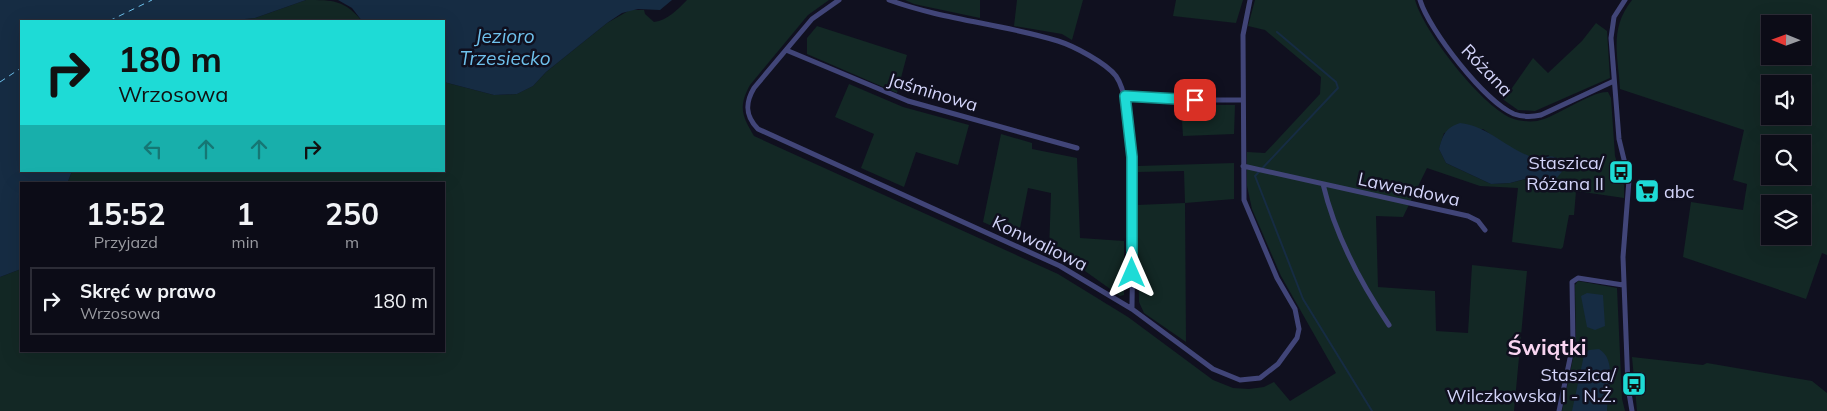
<!DOCTYPE html>
<html lang="pl">
<head>
<meta charset="utf-8">
<style>
	:root { --surface:#0c0c17; --page:#151520; --text:#f1f3f6; --muted:#9a9ba1; --line:#2c2c36 }
	body { margin:0; font-family:Mulish,sans-serif; background:var(--page); color:var(--text); height:100vh; display:flex; flex-direction:column; font-size:19px; white-space:nowrap }
	* { box-sizing:border-box; margin:0 }
	p { font-size:16px; color:var(--muted) }
	.icon { flex:none; width:28px; height:28px; fill:none; stroke:currentColor; stroke-width:2; stroke-linecap:round; stroke-linejoin:round }
	.map { position:relative; flex:1; overflow:hidden }
	.side { position:absolute; left:20px; top:182px; width:425px; height:170px; display:flex; flex-direction:column; background:var(--surface); border-radius:0px; box-shadow:0 5px 20px #0002,0 0 0 1px var(--line) }
	.side>* { flex:none }
	.banner { position:absolute; left:20px; top:20px; width:425px; height:152px; border-radius:0px; box-shadow:0 5px 20px #0002,0 0 0 1px var(--line); background:#1edbd6; color:#111; overflow:hidden }
	.needle { width:32px; rotate:271deg }
	.buttons { position:absolute; left:1761px; top:15px; display:grid; gap:10px }
	.buttons a { display:grid; place-items:center; width:50px; height:50px; border-radius:0px; background:var(--surface); box-shadow:0 5px 20px #0002,0 0 0 1px var(--line); font-size:25px }
	.pin { position:absolute; display:grid; place-items:center; width:42px; height:42px; color:#fff; margin:-21px; border-radius:10px; box-shadow:0 2px 8px #0006 }
	.me { position:absolute; width:55px; margin:-28px; rotate:0deg; stroke-linejoin:round; filter:drop-shadow(0 0 4px #0008) }
	.turn { display:flex; align-items:center; gap:18px; height:105px; padding:0 15px; font-size:22px }
	.turn .icon { width:65px; height:65px; stroke-width:2.5 }
	.turn b { display:block; font-size:35px; line-height:42px }
	.lanes { display:flex; align-items:center; height:48px; padding:0 15px; background:#0003; justify-content:center; gap:25px; direction:ltr }
	.lanes .off { opacity:.35 }
	.eta { display:flex; justify-content:space-evenly; align-items:center; height:85px; text-align:center }
	.eta b { font-size:30px; font-weight:700; line-height:35px }
	ul { padding:0; list-style:none }
	li { display:flex; align-items:center; gap:15px; height:68px; margin:0 10px 8px; padding:0 5px; border:2px solid var(--line); border-radius:0px }
	li div { flex:1 }
	li b { display:block; font-size:19px }
	li em { font-style:normal }
	.map>svg:first-child { display:block }
	.green { fill:#132825; fill-rule:evenodd }
	.water { fill:#162c43 }
	.lines { fill:none; stroke-linecap:round; stroke-linejoin:round }
	.stream { stroke:#162c43; stroke-width:2 }
	.ferry { stroke:#6fc1ec; stroke-width:1; stroke-dasharray:6 5; stroke-linecap:butt }
	.minor { stroke:#414578; stroke-width:5 }
	.route-casing { stroke:#148e8b; stroke-width:12 }
	.route { stroke:#1edbd6; stroke-width:9 }
	.labels { text-anchor:middle; dominant-baseline:central; stroke-width:5; stroke-linejoin:round; paint-order:stroke }
	.street-label { font-size:18px; fill:#d3d4f9; stroke:#10101f }
	.poi-label { font-size:18px; fill:#d3d4f9; stroke:#10101f; text-anchor:end }
	.water-label { font-size:19px; font-style:italic; fill:#6fc1ec; stroke:#10101f }
	.district-label { font-size:22px; font-weight:bold; fill:#f9d5f1; stroke:#10101f }
</style>
</head>
<body>
<div class="map">
<svg width="1827" height="411" viewBox="0 0 1827 411">
	<rect width="100%" height="100%" fill="#10101f"/>
	<path class="green" d="M306 0C334 0 344 0 362 21H219L255 18Z
		M687 0H829L808 15 750 85C738 107 742 116 754 136L1058 274 1128 317 1213 380 1233 388 1249 389 1264 387 1274 382 1290 401 1336 373 1281 276 1252 209 1247 186V152L1265 153 1320 94 1321 77 1265 30 1248 26 1255 0H1415C1424 32 1480 104 1511 118 1519 121 1528 122 1537 121 1557 117 1591 91 1608 92L1611 98 1615 156 1624 185V198L1576 191 1574 215H1569L1563 247 1561 249 1512 242 1518 188 1480 186 1427 168 1403 217 1376 216 1378 287 1435 291 1436 331 1468 333 1472 265 1527 271 1514 411H0V277L21 269V351H444V184H67L72 171H444V82L494 95 517 94 533 86 546 72 607 23 630 10H644L645 14 654 22C668 20 677 10 687 0ZM1483 129 1508 147 1531 158 1549 155 1537 182 1530 178 1510 183 1491 184 1446 163 1439 149 1444 133Z
		M905 0H980V18L914 4Z
		M1017 0H1083L1072 40 1062 34 1014 26Z
		M1176 0H1243L1236 23 1173 16Z
		M1632 0H1827V255L1822 253 1806 299 1683 257 1691 202 1743 210 1747 184 1733 180 1744 130 1620 89C1618 55 1609 29 1632 0ZM1770 24H1802V56H1770ZM1770 84H1802V116H1770ZM1770 144H1802V176H1770ZM1770 204H1802V236H1770Z
		M1596 23 1607 31 1610 78 1535 111 1518 110 1501 98 1512 88 1533 58 1548 73 1582 41Z
		M817 26 907 55 897 93 807 54V38Z
		M849 84 903 107 969 125 958 165 916 152 904 187 861 168 874 134 835 117Z
		M1181 105H1235L1234 134 1183 136Z
		M1001 134 1032 143V149L1077 158 1080 238 1124 241V295L1120 296 1085 271 1049 252 1051 193 1028 188 1018 238 983 222Z
		M1234 163V199L1185 203 1186 342 1144 313 1139 302 1137 205 1185 203 1184 171 1137 172 1138 166Z
		M1578 281 1617 288 1622 399 1625 411H1562L1576 344 1575 285Z
		M1632 357 1703 365 1707 363 1812 381 1827 393V411H1637Z"/>
	<path class="water" d="M0 0H306L255 18 225 21H21V171H72L67 184H21V269L0 277Z
		M338 0H672L660 10 638 9 622 13 607 23 546 72 533 86 517 94 494 95 444 82V21H362L352 8Z
		M1460 123C1487 126 1504 146 1529 156 1544 163 1552 147 1566 167L1555 180 1544 183 1529 178 1510 183 1491 184 1446 163 1439 149C1443 135 1445 128 1460 123Z
		M1587 293 1603 295 1605 326 1595 330 1587 327 1581 296Z
		M1599 349C1618 360 1607 394 1607 411H1572L1584 355 1589 350Z"/>
	<g class="lines">
		<path class="stream" d="M1277 32 1336 82 1338 88 1255 176 1303 299 1372 411"/>
		<path class="ferry" d="M109 21 152 0
			M0 82 21 68"/>
		<path class="minor" d="M839 0 812 19 754 88C745 103 745 116 758 129L1060 266 1132 309 1213 369 1240 380 1260 378 1278 364 1297 338 1299 329 1295 309 1277 278 1244 200 1243 35 1250 0
			M889 0C944 20 1003 24 1058 41 1074 46 1106 63 1116 76 1140 110 1132 262 1132 309
			M1420 0C1429 30 1485 102 1514 114 1523 117 1532 117 1541 115L1614 81
			M1625 0 1614 17 1611 38 1619 139 1629 180 1623 257 1628 387 1632 411
			M786 50 908 101 1077 148
			M1125 96 1179 100H1242
			M1243 166 1468 216 1478 221 1485 230
			M1323 184C1335 235 1360 282 1389 325
			M1559 411 1573 344 1572 282 1578 278 1623 285"/>
	</g>
	<g class="lines">
		<defs>
			<path id="route" d="M1132 273V157L1125 96 1195 100"/>
		</defs>
		<use href="#route" class="route-casing"/>
		<use href="#route" class="route"/>
	</g>
	<defs>
		<symbol id="bus-square" viewBox="-11 -11 22 22"><rect x="-9" y="-9" width="18" height="18" rx="4" fill="#1edbd6" stroke="#10101f"/><path d="M-5-6H5V4H4V6H2V4H-2V6H-4V4H-5ZM-3.5-4V0h7V-4ZM-3.5 1.2v1.5H-2V1.2ZM2 1.2v1.5H3.5V1.2Z" fill="#111"/></symbol>
		<symbol id="supermarket-square" viewBox="-11 -11 22 22"><rect x="-9" y="-9" width="18" height="18" rx="4" fill="#1edbd6" stroke="#10101f"/><path d="M-6-5.5h2.5l.6 2H6L4.5 2H-2.5L-4.4-4H-6ZM-1.5 3.2a1.3 1.3 0 1 0 .1 0ZM3 3.2a1.3 1.3 0 1 0 .1 0Z" fill="#111"/></symbol>
	</defs>
	<g fill-rule="evenodd">
		<use href="#bus-square" x="1607" y="158" width="28" height="28"/>
		<use href="#supermarket-square" x="1633" y="177" width="28" height="28"/>
		<use href="#bus-square" x="1620" y="370" width="28" height="28"/>
	</g>
	<g class="labels">
		<g class="street-label">
			<text transform="translate(1487 70) rotate(46)">Różana</text>
			<text transform="translate(933 92) rotate(17)">Jaśminowa</text>
			<text transform="translate(1409 189) rotate(12)">Lawendowa</text>
			<text transform="translate(1040 243) rotate(26)">Konwaliowa</text>
		</g>
		<g class="poi-label">
			<text x="1604" y="162">Staszica/<tspan x="1604" dy="21">Różana II</tspan></text>
			<text x="1664" y="191" text-anchor="start">abc</text>
			<text x="1616" y="374">Staszica/<tspan x="1616" dy="21">Wilczkowska I - N.Ż.</tspan></text>
		</g>
		<g class="water-label">
			<text x="505" y="36">Jezioro<tspan x="505" dy="22">Trzesiecko</tspan></text>
		</g>
		<g class="district-label">
			<text x="1547" y="347">Świątki</text>
		</g>
	</g>
</svg>
<div class="buttons">
<a><svg class="needle" viewBox="-14 -14 28 28"><path d="M0-13l5 13h-10z" fill="#e53935"/><path d="M0 13l5-13h-10z" fill="#9a9ba1"/></svg></a>
<a><svg class="icon" aria-label="sound" viewBox="0 0 24 24"><path d="M4 9h4l5-4v14l-5-4H4zM17 9q2 3 0 6"/></svg></a>
<a><svg class="icon" aria-label="search" viewBox="0 0 24 24"><circle cx="10" cy="10" r="6"/><path d="M15 15l6 6"/></svg></a>
<a><svg class="icon" aria-label="layers" viewBox="0 0 24 24"><path d="M12 4l9 5-9 5-9-5zM3 14l9 5 9-5"/></svg></a>
</div>
<div class="pin" style="left:1195px;top:100px;background:#d93025"><svg class="icon" aria-label="arrive" viewBox="0 0 24 24"><path d="M6 21V4h12l-3 4 3 4H6"/></svg></div>
<svg class="me" style="left:1132px;top:273px" viewBox="-20 -20 40 40"><path d="M0-17L14 15 0 8-14 15z" fill="#1edbd6" stroke="#fff" stroke-width="4"/></svg>
<div class="banner">
<div class="turn"><svg class="icon" aria-label="right" viewBox="0 0 24 24"><path d="M7 20v-9h11M14 6l5 5-5 5"/></svg><div><b>180 m</b>Wrzosowa</div></div>
<div class="lanes"><svg class="icon off" aria-label="left" viewBox="0 0 24 24"><path d="M17 20v-9H6M10 6l-5 5 5 5"/></svg><svg class="icon off" aria-label="ahead" viewBox="0 0 24 24"><path d="M12 20V5M6 11l6-6 6 6"/></svg><svg class="icon off" aria-label="ahead" viewBox="0 0 24 24"><path d="M12 20V5M6 11l6-6 6 6"/></svg><svg class="icon" aria-label="right" viewBox="0 0 24 24"><path d="M7 20v-9h11M14 6l5 5-5 5"/></svg></div>
</div>
<section class="side">
<div class="eta">
<div><b>15:52</b><p>Przyjazd</p></div>
<div><b>1</b><p>min</p></div>
<div><b>250</b><p>m</p></div>
</div>
<ul>
<li><svg class="icon" aria-label="right" viewBox="0 0 24 24"><path d="M7 20v-9h11M14 6l5 5-5 5"/></svg><div><b>Skręć w prawo</b><p>Wrzosowa</p></div><em>180 m</em></li>
</ul>
</section>
</div>
</body>
</html>
